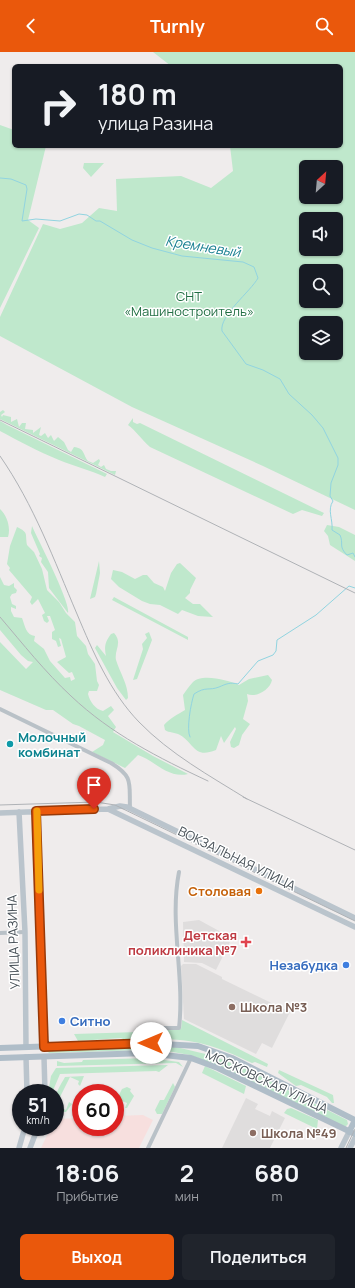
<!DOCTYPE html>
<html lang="ru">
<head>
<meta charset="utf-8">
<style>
	:root { --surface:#171b24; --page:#20242c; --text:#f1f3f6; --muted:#9ea1a6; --accent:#ea580c }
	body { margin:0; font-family:Manrope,sans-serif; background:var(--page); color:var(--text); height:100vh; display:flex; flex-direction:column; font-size:15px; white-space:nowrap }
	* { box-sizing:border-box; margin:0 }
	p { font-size:13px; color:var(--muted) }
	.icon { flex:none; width:22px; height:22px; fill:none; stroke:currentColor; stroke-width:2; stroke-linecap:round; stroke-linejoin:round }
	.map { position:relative; height:1096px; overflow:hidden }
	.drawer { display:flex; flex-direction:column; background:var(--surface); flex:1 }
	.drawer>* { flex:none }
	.banner { position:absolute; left:12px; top:12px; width:331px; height:84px; border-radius:6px; box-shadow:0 1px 3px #0004; background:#171b24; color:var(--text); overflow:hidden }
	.needle { width:26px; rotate:26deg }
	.buttons { position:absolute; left:299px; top:108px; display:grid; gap:8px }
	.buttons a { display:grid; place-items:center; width:44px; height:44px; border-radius:6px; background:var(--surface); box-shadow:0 1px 3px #0004; font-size:20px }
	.speed { position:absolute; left:12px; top:1032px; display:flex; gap:8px; font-size:20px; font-weight:700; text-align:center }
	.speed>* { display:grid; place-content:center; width:52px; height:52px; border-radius:50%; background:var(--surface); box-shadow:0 1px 3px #0004; line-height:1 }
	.speed small { font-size:10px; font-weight:400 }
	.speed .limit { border:6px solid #d22; background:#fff; color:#111 }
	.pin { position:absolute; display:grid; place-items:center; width:34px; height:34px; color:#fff; margin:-41px -17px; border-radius:50% 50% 50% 0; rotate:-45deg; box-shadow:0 0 4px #0007 }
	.pin .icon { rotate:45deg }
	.me { position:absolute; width:44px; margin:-22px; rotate:270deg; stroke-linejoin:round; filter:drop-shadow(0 0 3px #0008) }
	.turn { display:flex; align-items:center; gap:14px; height:84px; padding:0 20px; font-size:18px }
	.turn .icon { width:52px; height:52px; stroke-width:2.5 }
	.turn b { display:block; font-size:28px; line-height:34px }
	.eta { display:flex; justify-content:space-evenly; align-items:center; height:68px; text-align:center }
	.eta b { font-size:24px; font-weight:700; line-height:28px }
	.cta { display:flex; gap:8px; margin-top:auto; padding:8px 20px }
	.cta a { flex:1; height:46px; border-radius:6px; background:var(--accent); color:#fff; font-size:16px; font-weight:700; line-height:46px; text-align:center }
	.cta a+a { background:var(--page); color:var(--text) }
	header { display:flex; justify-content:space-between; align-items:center; height:52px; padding:0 20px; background:var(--accent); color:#fff; font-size:18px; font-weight:700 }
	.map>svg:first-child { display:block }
	.education { fill:#dfdddd }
	.medical { fill:#f7dfde }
	.green { fill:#bfe8cc; fill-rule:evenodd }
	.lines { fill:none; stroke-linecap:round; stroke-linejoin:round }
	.stream { stroke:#91d4e0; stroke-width:1 }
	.street { stroke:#b9c1c7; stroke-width:4 }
	.secondary { stroke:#bac4cc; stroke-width:5.5 }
	.primary { stroke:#afbdc8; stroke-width:6 }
	.tram { stroke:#afb2b6; stroke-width:1 }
	.rail { stroke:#afb2b6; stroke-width:1 }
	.route-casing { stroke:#983908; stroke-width:10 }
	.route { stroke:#ea580c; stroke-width:7 }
	.slow { stroke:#f59e0b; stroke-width:7 }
	.culture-dot { fill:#0f9aa8; stroke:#fff; stroke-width:1.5 }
	.food-dot { fill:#e8710a; stroke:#fff; stroke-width:1.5 }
	.health-dot { fill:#e0444e; stroke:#fff; stroke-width:1.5 }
	.shop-dot { fill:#3f7fe0; stroke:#fff; stroke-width:1.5 }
	.education-dot { fill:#8d6e63; stroke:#fff; stroke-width:1.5 }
	.labels { text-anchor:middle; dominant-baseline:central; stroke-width:3; stroke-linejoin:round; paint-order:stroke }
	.park-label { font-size:13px; fill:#216e43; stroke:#fff }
	.culture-label { font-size:13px; font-weight:bold; fill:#0d838f; stroke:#fff; text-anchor:start }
	.street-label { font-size:13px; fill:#475057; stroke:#fff }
	.food-label { font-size:13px; font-weight:bold; fill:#c56008; stroke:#fff; text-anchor:end }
	.health-label { font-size:13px; font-weight:bold; fill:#be3a42; stroke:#fff; text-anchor:end }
	.shop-label { font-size:13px; font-weight:bold; fill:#366cbe; stroke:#fff; text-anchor:end }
	.education-label { font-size:13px; font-weight:bold; fill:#785e54; stroke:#fff; text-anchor:start }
	.water-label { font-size:14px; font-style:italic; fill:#1d8293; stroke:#fff }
</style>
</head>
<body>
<header><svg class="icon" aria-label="back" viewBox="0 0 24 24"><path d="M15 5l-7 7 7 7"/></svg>Turnly<svg class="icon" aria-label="search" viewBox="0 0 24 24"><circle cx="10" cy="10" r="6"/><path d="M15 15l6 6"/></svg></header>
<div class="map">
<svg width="355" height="1096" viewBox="0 0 355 1096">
	<rect width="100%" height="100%" fill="#efecec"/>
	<path class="education" d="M199 868 232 886 216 918 202 911 184 910 183 870Z
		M183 912H196L222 925V927L290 960 272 996 262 991 256 1002 184 967 181 914Z
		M246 1046 258 1052 255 1057 270 1064 272 1059 285 1066 270 1096H222Z"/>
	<path class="medical" d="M143 1063 153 1068 139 1096H41L51 1075H55V1067L81 1066V1075H115V1064Z"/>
	<path class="green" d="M153 0H355V458L263 414 132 355 0 284V265L43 172 60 177 82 171 99 156 117 159 116 127 181 124 211 136 233 119 230 94H341V14H171ZM306 115H336V145H306ZM306 167H336V197H306ZM306 219H336V249H306ZM306 271H336V301H306Z
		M0 73 14 78V94H46L28 168 39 176 0 256Z
		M84 111H104L91 125 83 116Z
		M3 358 5 360 1 363 2 365 3 363 11 365V370L17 367 19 375 22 371H26L25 377 33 378V381L41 375 39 383 41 384 45 381 48 386 51 383 54 389 58 385 64 390 68 398 71 400 74 395C85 396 83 403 88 409L93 411 99 407 100 409 98 413 101 415 104 413 106 417 111 419H116L115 423 0 367V360Z
		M133 366V370L137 372 140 371 324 461 322 464 302 458 293 462 150 395C141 387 136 379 128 373Z
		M0 369 7 373 107 422 105 425C90 418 74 414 59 408 39 400 19 389 0 379Z
		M0 457C7 463 11 476 8 485H0Z
		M327 473 339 475 355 483V509L330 493 328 484 324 479Z
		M32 474C38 488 71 551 68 561L49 536 48 520 41 510 42 506 39 504 40 502 31 481Z
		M17 475C29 481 25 481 27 493L34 500 42 517 47 538 59 550 66 561 75 570 77 584 86 594 88 602 95 612 97 629 99 633 97 639H89L88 642C90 650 95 657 103 659L111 654 114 658 108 664 116 675 113 680 153 704 188 722C168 727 154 708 138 703L125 716 92 700 103 693 105 688 79 674 73 672 53 658H46L0 638V590L26 617 33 610 28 609 21 603 0 578V525L4 533 9 534 14 531V535L17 538 16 541 12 542 10 545 12 552 16 554V557L11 555V559L14 565 22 566C25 574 26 583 35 584L34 589 44 597 50 609 65 626 70 625 71 629 75 627 72 620 69 621 57 610 66 605 61 587 59 586 61 594 58 595 56 589 52 587V580L55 578 50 564H47L49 569 47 571 44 569 42 563 45 561 38 547 32 553 30 550 32 545 9 518 10 516 7 512 10 494Z
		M99 509 100 521 96 542 95 545 90 547Z
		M180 511 196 526 190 538V541L185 546 193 552H200L213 565 198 564 182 558 178 562 160 553 150 552 142 549 119 535 111 527 113 518 122 520 135 527 143 523H147L154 531 163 535 165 539 171 521 177 512Z
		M114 545 188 585V588L112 548Z
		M149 580 152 588 137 627 133 628 143 597 142 592 147 586 145 582Z
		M114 581C123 591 114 598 116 608 120 621 128 632 128 646L126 648 117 636 95 596 97 593 106 604C104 595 105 590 111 582Z
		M268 623 272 628C270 638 256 646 247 642L248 649 243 667 250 672 242 683 239 693 234 696 231 695 230 690 236 677 235 675 224 691 221 684 216 698C194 707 195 692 180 683 175 680 169 681 165 678L164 673C170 666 177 663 185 658L183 643C186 639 189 634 193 630 202 621 228 628 239 633L249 627Z
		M182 968 268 1012 267 1015 255 1010 252 1011C213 992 192 986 148 987L144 984 145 979 181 977Z
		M139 980 138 987 125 988 121 986 78 989 74 982Z
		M143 994 176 995 214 1004 248 1018 347 1068 348 1072 345 1075 219 1014 190 1003 161 998H144L49 1001 47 999 48 997H55Z
		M149 1006 179 1010 183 1015 176 1011 57 1014V1009L64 1011 82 1010 83 1008Z
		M168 1013 159 1020 156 1019 60 1022 52 1041H48L51 1024 56 1016Z
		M205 1014 246 1034 244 1042 202 1021Z
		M279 1018 333 1043 334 1051H332L327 1045 301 1033 296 1034 278 1021Z
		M84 1024 80 1034 78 1032 79 1029 70 1025 56 1053 66 1058 69 1050 72 1052 66 1060H59C50 1048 59 1036 65 1025Z
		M173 1031 175 1035 162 1062H157L155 1058 160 1048H164Z
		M127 1035 131 1037 130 1039 134 1044 127 1056H125L127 1051 122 1049 119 1053 115 1051 122 1037Z
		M291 1056 318 1068 317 1077 284 1061 287 1057Z"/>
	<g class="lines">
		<path class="stream" d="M0 126 11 127 26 133 27 137 22 169 36 167 60 169 79 162 87 163 96 169H100L132 188 152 196 182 204 243 210 254 215 258 226C251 239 219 264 222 279L246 312 263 318 280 327 289 342 312 363 323 376 338 406V413L331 431 330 444 333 449C327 458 333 467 332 478L340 483C344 492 338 494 347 503L353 501 355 505
			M190 685C186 678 191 651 194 642 206 634 209 639 219 635 226 632 230 630 238 632L258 609 273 603 276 599 277 588 316 563 349 534 355 536"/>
		<path class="street" d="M0 657 111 711C134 725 129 731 130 757
			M0 881 25 880
			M143 991 142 976H179C185 924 169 871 179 820
			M148 1096 191 1006"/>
		<path class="secondary" d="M108 757 355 875
			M36 759 44 995
			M19 760 25 880 26 995
			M0 761 108 757 120 754 127 755 355 866
			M26 1005 27 1041
			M44 1005 45 1041
			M19 1096 25 1075
			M30 1096 38 1075
			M341 1096 349 1080
			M350 1096 355 1086"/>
		<path class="primary" d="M0 996 143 991 198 994 232 1006 355 1068
			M0 1006 146 1001 191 1006 218 1016 355 1082
			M349 1080 355 1068"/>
		<path class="tram" d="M0 753 96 750 115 753 355 869
			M346 1096 355 1077"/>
		<path class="rail" d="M0 368 355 541
			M0 404C34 453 54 508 77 562 93 600 110 640 139 670 170 702 210 724 247 747
			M0 565C23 592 45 620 71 644 111 682 159 706 208 729
			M243 745 355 798"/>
	</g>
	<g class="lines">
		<defs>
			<path id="route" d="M94 757 36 759 44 995 151 991"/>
		</defs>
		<use href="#route" class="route-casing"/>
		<use href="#route" class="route"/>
		<path class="slow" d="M37 759 39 838"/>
	</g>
	<circle class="culture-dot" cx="10" cy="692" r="4"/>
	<circle class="food-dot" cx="259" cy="839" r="4"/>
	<path class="health-dot" d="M244 884h4v4h4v4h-4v4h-4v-4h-4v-4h4z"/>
	<g class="shop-dot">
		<circle cx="346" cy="913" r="4"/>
		<circle cx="62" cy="969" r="4"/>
	</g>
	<g class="education-dot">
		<circle cx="232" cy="955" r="4"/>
		<circle cx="253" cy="1081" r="4"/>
	</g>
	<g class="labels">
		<g class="park-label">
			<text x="189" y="244">СНТ<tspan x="189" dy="15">«Машиностроитель»</tspan></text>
		</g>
		<g class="culture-label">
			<text x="18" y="685">Молочный<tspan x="18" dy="15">комбинат</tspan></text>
		</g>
		<g class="street-label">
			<text transform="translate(237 806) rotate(26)">ВОКЗАЛЬНАЯ УЛИЦА</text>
			<text transform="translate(13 890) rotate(-92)">УЛИЦА РАЗИНА</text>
			<text transform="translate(267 1029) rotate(25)">МОСКОВСКАЯ УЛИЦА</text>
		</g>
		<g class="food-label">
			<text x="251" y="839">Столовая</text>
		</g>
		<g class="health-label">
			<text x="237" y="883">Детская<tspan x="237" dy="15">поликлиника №7</tspan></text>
		</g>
		<g class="shop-label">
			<text x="338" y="913">Незабудка</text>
			<text x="70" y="969" text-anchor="start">Ситно</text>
		</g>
		<g class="education-label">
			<text x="240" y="955">Школа №3</text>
			<text x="261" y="1081">Школа №49</text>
		</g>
		<g class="water-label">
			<text transform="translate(203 194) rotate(9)">Кремневый</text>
		</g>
	</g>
</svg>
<div class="buttons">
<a><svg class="needle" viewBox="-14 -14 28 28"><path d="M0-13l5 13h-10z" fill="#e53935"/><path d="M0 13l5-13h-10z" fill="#9ea1a6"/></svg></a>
<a><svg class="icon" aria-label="sound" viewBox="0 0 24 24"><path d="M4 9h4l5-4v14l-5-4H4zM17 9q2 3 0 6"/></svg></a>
<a><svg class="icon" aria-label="search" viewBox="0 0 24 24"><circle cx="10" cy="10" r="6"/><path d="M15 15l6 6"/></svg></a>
<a><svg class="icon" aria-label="layers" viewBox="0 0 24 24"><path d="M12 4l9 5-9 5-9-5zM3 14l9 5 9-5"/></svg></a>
</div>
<div class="speed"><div>51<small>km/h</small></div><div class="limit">60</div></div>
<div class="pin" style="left:94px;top:757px;background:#d93025"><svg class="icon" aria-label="arrive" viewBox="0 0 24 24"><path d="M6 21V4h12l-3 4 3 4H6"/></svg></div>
<svg class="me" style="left:151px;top:991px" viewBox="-20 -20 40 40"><circle r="19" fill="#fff"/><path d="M0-13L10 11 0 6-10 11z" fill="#ea580c"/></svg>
<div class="banner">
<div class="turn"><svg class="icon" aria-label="right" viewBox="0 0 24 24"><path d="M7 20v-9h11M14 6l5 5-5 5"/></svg><div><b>180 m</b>улица Разина</div></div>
</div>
</div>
<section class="drawer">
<div class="eta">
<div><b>18:06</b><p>Прибытие</p></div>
<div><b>2</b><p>мин</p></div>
<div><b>680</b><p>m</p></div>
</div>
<div class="cta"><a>Выход</a><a>Поделиться</a></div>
</section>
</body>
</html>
